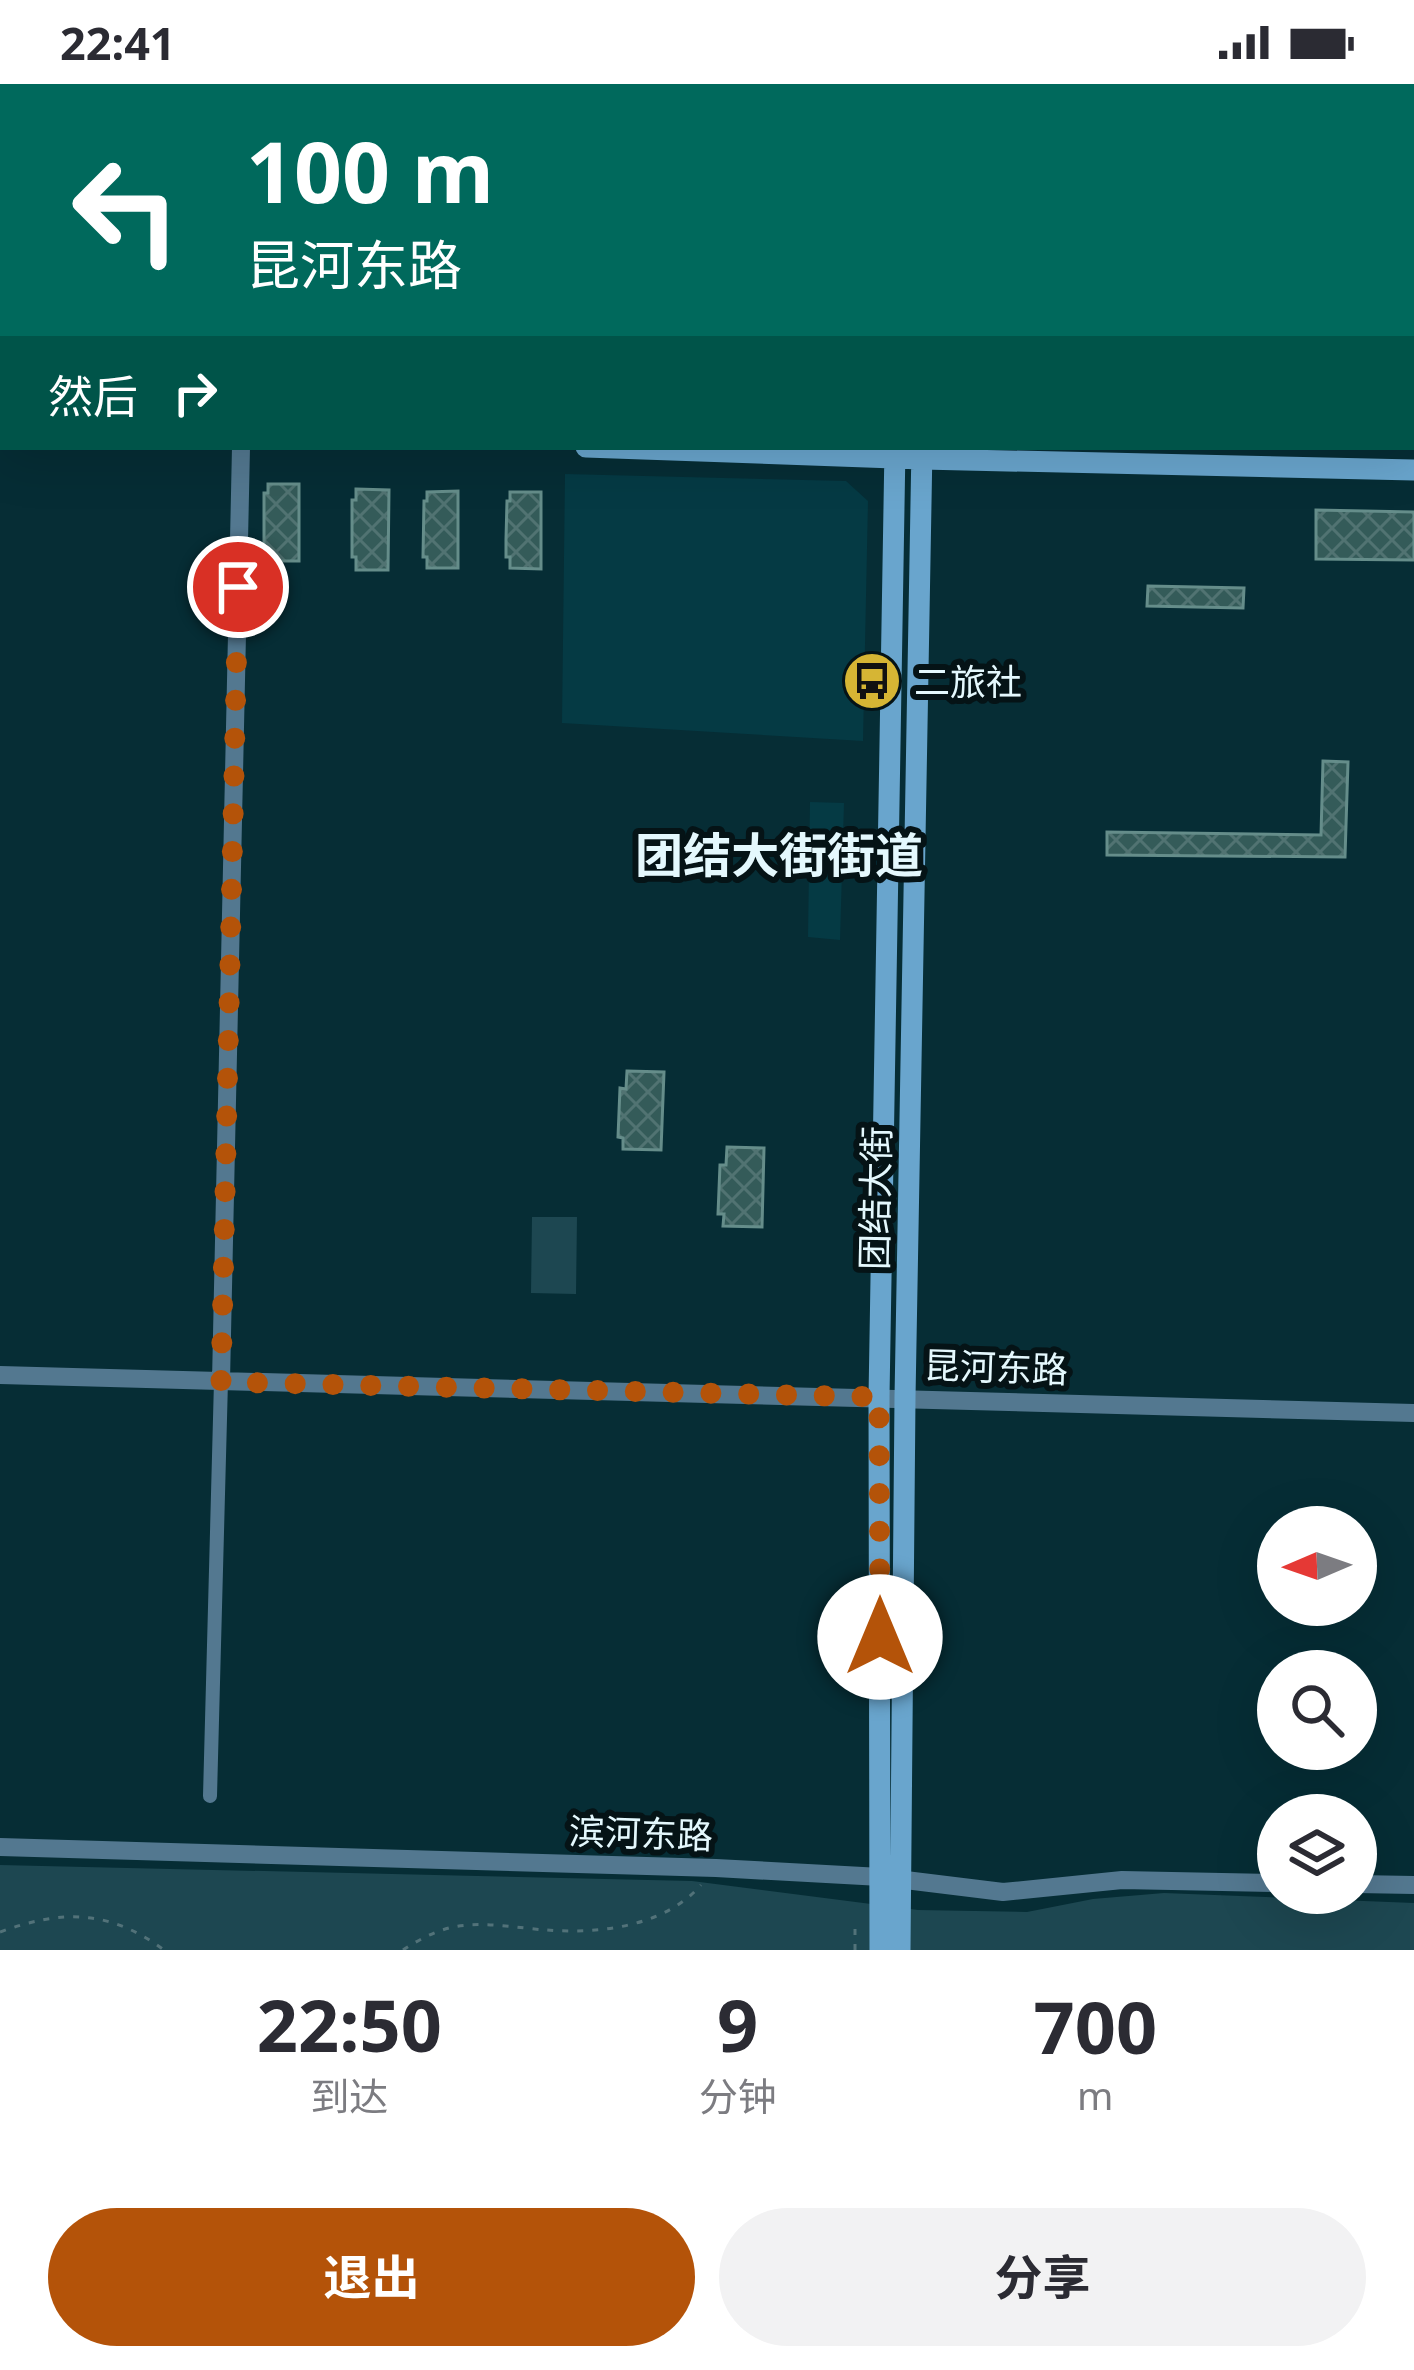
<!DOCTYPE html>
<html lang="zh">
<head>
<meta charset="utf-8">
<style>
	:root { --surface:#fff; --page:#f2f2f3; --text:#2b2b33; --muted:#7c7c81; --accent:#b45309 }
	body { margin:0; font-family:"Noto Sans","Noto Sans SC",sans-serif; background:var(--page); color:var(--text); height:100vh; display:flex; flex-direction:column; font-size:45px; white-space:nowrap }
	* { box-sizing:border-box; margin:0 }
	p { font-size:39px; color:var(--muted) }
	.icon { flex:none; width:66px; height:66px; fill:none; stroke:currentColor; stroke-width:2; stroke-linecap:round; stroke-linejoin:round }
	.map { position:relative; height:1866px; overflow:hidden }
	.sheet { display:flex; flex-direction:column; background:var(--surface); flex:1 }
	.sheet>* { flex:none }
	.top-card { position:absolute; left:0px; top:0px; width:1416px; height:366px; box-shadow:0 12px 48px #0002; background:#00695c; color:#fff; overflow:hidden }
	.needle { width:78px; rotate:268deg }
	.buttons { position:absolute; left:1257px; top:1422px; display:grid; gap:24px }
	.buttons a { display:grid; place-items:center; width:120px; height:120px; border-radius:50%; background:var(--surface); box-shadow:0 12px 48px #0002; font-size:60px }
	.pin { position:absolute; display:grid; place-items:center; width:102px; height:102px; color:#fff; margin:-51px; border:6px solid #fff; border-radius:50%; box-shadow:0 3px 12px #0007 }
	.me { position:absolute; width:132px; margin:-66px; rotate:0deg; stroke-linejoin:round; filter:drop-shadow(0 0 9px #0008) }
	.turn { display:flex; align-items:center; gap:42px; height:252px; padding:0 48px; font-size:54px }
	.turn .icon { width:156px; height:156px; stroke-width:2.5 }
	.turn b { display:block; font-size:84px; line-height:102px }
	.then { display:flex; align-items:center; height:114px; padding:0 48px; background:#0003; gap:24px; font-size:45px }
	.eta { display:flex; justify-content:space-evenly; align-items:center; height:204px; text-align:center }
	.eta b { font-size:72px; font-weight:700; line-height:84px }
	.cta { display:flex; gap:24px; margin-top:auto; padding:24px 48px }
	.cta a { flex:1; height:138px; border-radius:72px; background:var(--accent); color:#fff; font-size:48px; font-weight:700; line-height:138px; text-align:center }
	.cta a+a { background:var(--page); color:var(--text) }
	.status { display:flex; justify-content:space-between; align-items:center; height:84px; padding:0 60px; background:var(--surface); direction:ltr }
	.status svg { height:33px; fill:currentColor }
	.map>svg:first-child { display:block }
	.built { fill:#053a44 }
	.park { fill:#1d4751 }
	.building { fill:url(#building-cross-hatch); stroke:#658d8a; stroke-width:3 }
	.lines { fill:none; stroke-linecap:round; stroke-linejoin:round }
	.path { stroke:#527279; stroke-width:3; stroke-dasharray:6 9; stroke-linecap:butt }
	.service { stroke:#537890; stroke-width:8 }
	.minor { stroke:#537890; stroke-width:14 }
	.tertiary { stroke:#537890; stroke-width:18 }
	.secondary { stroke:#69a5cd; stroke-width:21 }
	.route { stroke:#b45309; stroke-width:21; stroke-dasharray:0 37.8 }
	.labels { text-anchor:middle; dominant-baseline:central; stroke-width:12; stroke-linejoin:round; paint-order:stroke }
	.poi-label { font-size:36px; fill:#e4f8fd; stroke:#051316; text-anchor:start }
	.street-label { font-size:36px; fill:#e4f8fd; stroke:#051316 }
	.district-label { font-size:48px; font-weight:bold; fill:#e4f8fd; stroke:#051316 }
</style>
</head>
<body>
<div class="status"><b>22:41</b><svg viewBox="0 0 49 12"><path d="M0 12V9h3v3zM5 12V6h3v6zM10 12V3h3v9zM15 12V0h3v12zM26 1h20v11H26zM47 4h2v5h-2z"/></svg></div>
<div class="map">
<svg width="1414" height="1866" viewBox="0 0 1414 1866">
	<defs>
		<pattern id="building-cross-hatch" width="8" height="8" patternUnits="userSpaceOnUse" patternTransform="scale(3)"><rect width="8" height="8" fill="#345b59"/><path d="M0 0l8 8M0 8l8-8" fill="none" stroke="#517372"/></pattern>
	</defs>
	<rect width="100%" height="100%" fill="#062d35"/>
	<path class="built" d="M565 390 846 397 868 417 863 657 562 639Z
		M810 718 844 719 840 856 808 853Z"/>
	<path class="park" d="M532 1133H577L576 1210 531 1209Z
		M0 1781 692 1797 918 1826 1027 1828 1093 1815 1164 1809 1414 1819V1866H0Z"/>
	<path class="building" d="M268 400H299V477H268V466H264V409H268Z
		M356 405 389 406 388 486H356V473H352V416H356Z
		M458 407V484H427V473H423L424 417H427V408Z
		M510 408H541V485L510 484V473H506V455L507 417H510Z
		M1316 426 1414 428V476L1316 475Z
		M1148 502 1244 504 1243 524 1147 522Z
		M1323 677 1348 678 1345 773 1107 771V748L1321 751Z
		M627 987 664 988 661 1066 623 1065V1054L618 1053 620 1004 626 1005Z
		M727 1063 764 1064 762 1143 723 1142 724 1130H718L720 1081H726Z"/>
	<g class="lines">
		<path class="path" d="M0 1848C63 1825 110 1826 164 1866
			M403 1866C418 1856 435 1847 453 1843 482 1837 517 1844 546 1846 599 1850 664 1843 701 1801
			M855 1866V1839"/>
		<path class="service" d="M155 3 156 0
			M358 3V0
			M625 3V0
			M738 3V0
			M812 3V0
			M0 43 3 44"/>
		<path class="minor" d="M446 3V0
			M536 3 542 0
			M210 1712 221 1297"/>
		<path class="tertiary" d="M248 3V0
			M0 1291 1414 1329
			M221 1297 241 363
			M0 1763 716 1784 881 1793 1003 1808 1122 1796 1278 1799
			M1356 1800 1414 1801"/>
		<path class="secondary" d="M910 3V0
			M936 3V0
			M0 346H3
			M586 363 922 375 1414 386
			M880 1866 879 1313 895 363
			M900 1866 905 1314 922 363"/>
	</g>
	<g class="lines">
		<path class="route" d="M238 503 221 1298 879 1313 880 1553"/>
	</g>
	<defs>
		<symbol id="bus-disc" viewBox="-11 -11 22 22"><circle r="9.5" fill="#d6b534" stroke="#051316"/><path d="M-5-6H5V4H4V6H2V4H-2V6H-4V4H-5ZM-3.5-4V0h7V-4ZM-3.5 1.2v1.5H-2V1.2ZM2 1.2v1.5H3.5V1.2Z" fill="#111"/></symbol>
	</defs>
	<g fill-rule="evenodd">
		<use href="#bus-disc" x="839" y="564" width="66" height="66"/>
	</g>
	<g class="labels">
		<g class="poi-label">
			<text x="914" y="597">二旅社</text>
		</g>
		<g class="street-label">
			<text transform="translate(875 1114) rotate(-89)">团结大街</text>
			<text transform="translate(996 1283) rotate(2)">昆河东路</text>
			<text transform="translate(641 1749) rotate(2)">滨河东路</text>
		</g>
		<g class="district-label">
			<text x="779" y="770">团结大街街道</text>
		</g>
	</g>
</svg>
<div class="buttons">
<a><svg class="needle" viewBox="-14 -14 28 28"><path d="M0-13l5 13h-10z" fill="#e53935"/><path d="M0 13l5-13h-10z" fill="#7c7c81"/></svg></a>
<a><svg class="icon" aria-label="search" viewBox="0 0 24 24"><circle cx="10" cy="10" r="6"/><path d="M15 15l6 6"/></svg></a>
<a><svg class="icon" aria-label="layers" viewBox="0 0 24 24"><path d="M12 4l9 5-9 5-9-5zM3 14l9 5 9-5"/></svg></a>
</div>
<div class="pin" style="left:238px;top:503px;background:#d93025"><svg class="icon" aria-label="arrive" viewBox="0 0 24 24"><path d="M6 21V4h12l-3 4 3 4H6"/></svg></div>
<svg class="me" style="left:880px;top:1553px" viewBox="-20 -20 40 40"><circle r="19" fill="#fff"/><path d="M0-13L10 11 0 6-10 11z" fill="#b45309"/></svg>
<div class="top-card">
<div class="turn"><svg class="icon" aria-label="left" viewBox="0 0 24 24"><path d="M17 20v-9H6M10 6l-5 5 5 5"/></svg><div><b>100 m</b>昆河东路</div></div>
<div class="then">然后<svg class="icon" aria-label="right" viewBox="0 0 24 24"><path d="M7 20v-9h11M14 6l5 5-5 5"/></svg></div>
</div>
</div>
<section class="sheet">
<div class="eta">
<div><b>22:50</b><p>到达</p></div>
<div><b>9</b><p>分钟</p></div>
<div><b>700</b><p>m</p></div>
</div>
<div class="cta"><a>退出</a><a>分享</a></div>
</section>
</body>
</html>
